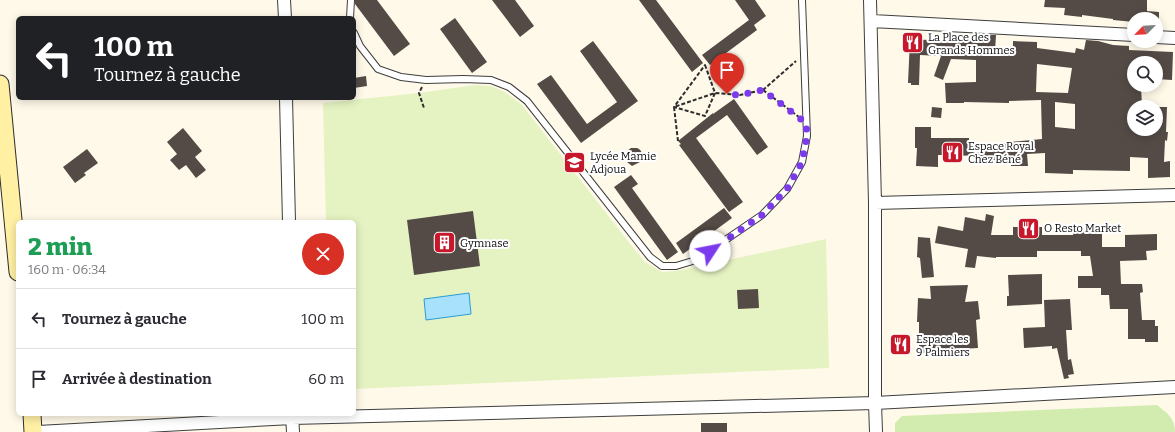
<!DOCTYPE html>
<html lang="fr">
<head>
<meta charset="utf-8">
<style>
	:root { --surface:#fff; --page:#f7f7f7; --text:#2b2b33; --muted:#7c7c81; --line:#e1e1e2 }
	body { margin:0; font-family:Bitter,serif; background:var(--page); color:var(--text); height:100vh; display:flex; flex-direction:column; font-size:15px; white-space:nowrap }
	* { box-sizing:border-box; margin:0 }
	p { font-size:13px; color:var(--muted) }
	.icon { flex:none; width:22px; height:22px; fill:none; stroke:currentColor; stroke-width:2; stroke-linecap:round; stroke-linejoin:round }
	.map { position:relative; flex:1; overflow:hidden }
	.drawer { position:absolute; left:16px; top:220px; width:340px; height:196px; display:flex; flex-direction:column; background:var(--surface); border-radius:6px; box-shadow:0 2px 10px #0003 }
	.drawer>* { flex:none }
	.top-card { position:absolute; left:16px; top:16px; width:340px; height:84px; border-radius:6px; box-shadow:0 2px 10px #0003; background:#202124; color:#fff; overflow:hidden }
	.needle { width:26px; rotate:246deg }
	.fabs { position:absolute; left:1127px; top:12px; display:grid; gap:8px }
	.fabs a { display:grid; place-items:center; width:36px; height:36px; border-radius:50%; background:var(--surface); box-shadow:0 2px 10px #0003; font-size:20px }
	.pin { position:absolute; display:grid; place-items:center; width:34px; height:34px; color:#fff; margin:-41px -17px; border-radius:50% 50% 50% 0; rotate:-45deg; box-shadow:0 0 4px #0007 }
	.pin .icon { rotate:45deg }
	.me { position:absolute; width:44px; margin:-22px; rotate:56deg; stroke-linejoin:round; filter:drop-shadow(0 0 3px #0008) }
	.turn { display:flex; align-items:center; gap:14px; height:84px; padding:0 12px; font-size:18px }
	.turn .icon { width:52px; height:52px; stroke-width:2.5 }
	.turn b { display:block; font-size:28px; line-height:34px }
	.round { display:grid; place-items:center; flex:none; width:42px; height:42px; border-radius:21px; background:var(--page) }
	.overview { display:flex; align-items:center; justify-content:space-between; height:68px; padding:0 12px }
	h1 { font-size:24px; font-weight:800; line-height:30px; color:#1e9e55 }
	ul { padding:0; list-style:none }
	li { display:flex; align-items:center; gap:12px; height:60px; padding:0 12px; border-top:1px solid var(--line) }
	li div { flex:1 }
	li b { display:block; font-size:15px }
	li em { font-style:normal }
	.map>svg:first-child { display:block }
	.green { fill:#d2ecaf }
	.pitch { fill:#e5f3c2 }
	.water { fill:#a8e1fc; stroke:#299cd9 }
	.building { fill:#544b46; fill-rule:evenodd }
	.lines { fill:none; stroke-linecap:round; stroke-linejoin:round }
	.lane-casing { stroke:#3e3e3e; stroke-width:8 }
	.street-casing { stroke:#3e3e3e; stroke-width:14 }
	.secondary-casing { stroke:#2d2d2d; stroke-width:19 }
	.path { stroke:#2d2d2d; stroke-width:2; stroke-dasharray:4 2; stroke-linecap:butt }
	.lane { stroke:#fff; stroke-width:6 }
	.street { stroke:#fff; stroke-width:12 }
	.secondary { stroke:#fff0a4; stroke-width:17 }
	.route { stroke:#7c3aed; stroke-width:7; stroke-dasharray:0 12.6 }
	.labels { text-anchor:middle; dominant-baseline:central; stroke-width:4; stroke-linejoin:round; paint-order:stroke }
	.poi-label { font-size:11px; fill:#0b0b0b; stroke:#fff; text-anchor:start }
</style>
</head>
<body>
<div class="map">
<svg width="1175" height="432" viewBox="0 0 1175 432">
	<rect width="100%" height="100%" fill="#fff9e9"/>
	<path class="green" d="M1157 405C1167 413 1175 418 1175 432H895V423L902 416Z"/>
	<path class="pitch" d="M476 85 491 86 505 92 522 105 631 245 645 262 662 272 676 271 826 239 829 368 354 389V222H326L323 103 419 93Z"/>
	<path class="water" d="M469 293 471 314 426 320 424 299Z"/>
	<path class="building" d="M355 0H377L410 44 394 56 355 4Z
		M492 0H515L534 26 520 37Z
		M639 0H656L703 63 692 72Z
		M735 0H755L766 16 754 25 757 30 710 65 702 55 749 20Z
		M1045 0H1147V11L1159 12V20H1156V19H1134V22L1113 20V19L1082 15V17L1064 15 1065 8 1044 7Z
		M455 18 487 62 472 73 440 29Z
		M975 35H996L995 51 1013 52V41L1037 42V48L1075 53 1076 48 1084 50 1086 40 1098 41 1113 45 1129 46V50L1173 52 1172 80 1156 79V63H1134V85H1141L1142 107H1134V129H1156V107H1167L1166 132H1168L1167 141 1165 140 1164 162 1170 161V177L1148 178V158L1130 157V171L1073 170V174L1045 173V153L1027 154 1028 166H1011V159L981 161V156L938 155V167L916 166 917 148H915V127H931V138H969V146L1010 143V142L1042 139 1041 100 1009 101V103L964 102V103H946L945 83 976 82V60L951 59 943 80 934 76 941 56 920 55 919 85H911V83H908L910 39 947 41V36L975 38ZM1037 64 1072 68 1068 93 1036 92ZM1055 102 1075 104V129L1055 127Z
		M593 41 638 101 581 143 537 84 551 75 587 124 617 102 580 51Z
		M366 76 367 86 354 88V78Z
		M734 99 768 147 757 155 727 115 696 138 743 202 729 212 679 145 681 144 678 141 713 113V114Z
		M932 107 942 108 941 118 931 117Z
		M183 128 202 151 195 157 206 170 196 178 186 165 179 170 170 160 177 154 167 142Z
		M631 148H637L639 149 641 151 643 157 640 162 632 166 627 162 625 156 627 151Z
		M87 149 98 163 84 173 86 175 75 183 63 167Z
		M631 175 638 184 632 188 678 252 667 260 614 187Z
		M724 208 732 218 683 254 676 243Z
		M473 211 480 266 414 275 407 220Z
		M986 214 994 216 991 235H1013V227H1042V235H1073L1074 231H1102V247H1125V235L1157 234V250L1146 251 1147 260 1120 261 1121 284H1142L1143 292 1140 293 1142 320H1155V326H1158V342H1145V339H1128V309H1110L1109 295H1101V288H1078V276H1093L1090 256H1081V251H1037V257H996V258L977 256 975 268 965 267 968 249 935 243 938 226 963 231 965 217 985 221Z
		M918 237 930 238 934 277 922 278 920 258 917 257Z
		M1042 274V304L1007 306V296H1009L1008 275Z
		M968 285 965 302 978 301 980 319 976 320 978 348 944 350V353H919V322H917L918 298 931 299 930 286Z
		M758 289 759 308 738 309 737 290Z
		M1070 299 1072 330H1066L1068 360 1071 359 1074 374 1068 375 1069 378 1064 379 1057 348 1052 349V346L1024 348 1023 328 1045 327 1044 300Z
		M701 423H727V432H701Z"/>
	<g class="lines">
		<defs>
			<path id="lane" d="M350 18 351 0
				M354 33 360 46 378 69 401 77 426 80 463 79 491 80 509 87 527 101 650 257 662 266H676L696 260 762 215 787 189 802 162 807 136 802 0"/>
			<path id="street" d="M284 0 285 18
				M870 0 875 203V403L876 432
				M872 21 1134 35
				M1156 37 1175 38
				M286 98 289 222
				M875 203 1175 195
				M292 414 293 432
				M38 432 292 418 875 403 1175 387"/>
			<path id="secondary" d="M0 84 18 272
				M32 414 33 432"/>
		</defs>
		<use href="#lane" class="lane-casing"/>
		<use href="#street" class="street-casing"/>
		<use href="#secondary" class="secondary-casing"/>
		<path class="path" d="M705 65 715 93 705 116 674 107Z
			M422 87 419 93 424 108
			M763 90 799 117
			M678 141 674 107 715 93 740 95 763 90 796 61"/>
		<use href="#lane" class="lane"/>
		<use href="#street" class="street"/>
		<use href="#secondary" class="secondary"/>
	</g>
	<g class="lines">
		<path class="route" d="M710 251 762 215 787 189 802 162 807 136 806 123 763 90 740 95 727 94"/>
	</g>
	<defs>
		<symbol id="restaurant-square" viewBox="-11 -11 22 22"><rect x="-9" y="-9" width="18" height="18" rx="4" fill="#c6182a" stroke="#fff"/><path d="M-5-6h1v4h1v-4h1v4h1v-4h1v5L-1.5 .5V6h-2V.5L-5-1ZM5-6V6H3V1.5H1.5Q1.5-4 5-6Z" fill="#fff"/></symbol>
		<symbol id="university-square" viewBox="-11 -11 22 22"><rect x="-9" y="-9" width="18" height="18" rx="4" fill="#c6182a" stroke="#fff"/><path d="M0-5L7-2L0 1L-7-2ZM-4 1L0 2.5L4 1V4Q0 6-4 4Z" fill="#fff"/></symbol>
		<symbol id="building-square" viewBox="-11 -11 22 22"><rect x="-9" y="-9" width="18" height="18" rx="4" fill="#c6182a" stroke="#fff"/><path d="M-4-6H4V6H1V3H-1V6H-4ZM-2.5-4.3h1.7v1.8h-1.7ZM.8-4.3h1.7v1.8H.8ZM-2.5-1h1.7V.8h-1.7ZM.8-1h1.7V.8H.8Z" fill="#fff"/></symbol>
	</defs>
	<g fill-rule="evenodd">
		<use href="#restaurant-square" x="900" y="30" width="25" height="25"/>
		<use href="#restaurant-square" x="940" y="140" width="25" height="25"/>
		<use href="#university-square" x="562" y="150" width="25" height="25"/>
		<use href="#restaurant-square" x="1016" y="216" width="25" height="25"/>
		<use href="#building-square" x="432" y="230" width="25" height="25"/>
		<use href="#restaurant-square" x="888" y="332" width="25" height="25"/>
	</g>
	<g class="labels">
		<g class="poi-label">
			<text x="928" y="37">La Place des<tspan x="928" dy="13">Grands Hommes</tspan></text>
			<text x="968" y="146">Espace Royal<tspan x="968" dy="13">Chez Béné</tspan></text>
			<text x="590" y="156">Lycée Mamie<tspan x="590" dy="13">Adjoua</tspan></text>
			<text x="1044" y="228">O Resto Market</text>
			<text x="460" y="243">Gymnase</text>
			<text x="916" y="339">Espace les<tspan x="916" dy="13">9 Palmiers</tspan></text>
		</g>
	</g>
</svg>
<div class="fabs">
<a><svg class="needle" viewBox="-14 -14 28 28"><path d="M0-13l5 13h-10z" fill="#e53935"/><path d="M0 13l5-13h-10z" fill="#7c7c81"/></svg></a>
<a><svg class="icon" aria-label="search" viewBox="0 0 24 24"><circle cx="10" cy="10" r="6"/><path d="M15 15l6 6"/></svg></a>
<a><svg class="icon" aria-label="layers" viewBox="0 0 24 24"><path d="M12 4l9 5-9 5-9-5zM3 14l9 5 9-5"/></svg></a>
</div>
<div class="pin" style="left:727px;top:94px;background:#d93025"><svg class="icon" aria-label="arrive" viewBox="0 0 24 24"><path d="M6 21V4h12l-3 4 3 4H6"/></svg></div>
<svg class="me" style="left:710px;top:251px" viewBox="-20 -20 40 40"><circle r="19" fill="#fff"/><path d="M0-13L10 11 0 6-10 11z" fill="#7c3aed"/></svg>
<div class="top-card">
<div class="turn"><svg class="icon" aria-label="left" viewBox="0 0 24 24"><path d="M17 20v-9H6M10 6l-5 5 5 5"/></svg><div><b>100 m</b>Tournez à gauche</div></div>
</div>
<section class="drawer">
<div class="overview"><div><h1>2 min</h1><p>160 m · 06:34</p></div><a class="round" style="background:#d93025;color:#fff"><svg class="icon" aria-label="close" viewBox="0 0 24 24"><path d="M6 6l12 12M18 6L6 18"/></svg></a></div>
<ul>
<li><svg class="icon" aria-label="left" viewBox="0 0 24 24"><path d="M17 20v-9H6M10 6l-5 5 5 5"/></svg><div><b>Tournez à gauche</b></div><em>100 m</em></li>
<li><svg class="icon" aria-label="arrive" viewBox="0 0 24 24"><path d="M6 21V4h12l-3 4 3 4H6"/></svg><div><b>Arrivée à destination</b></div><em>60 m</em></li>
</ul>
</section>
</div>
</body>
</html>
